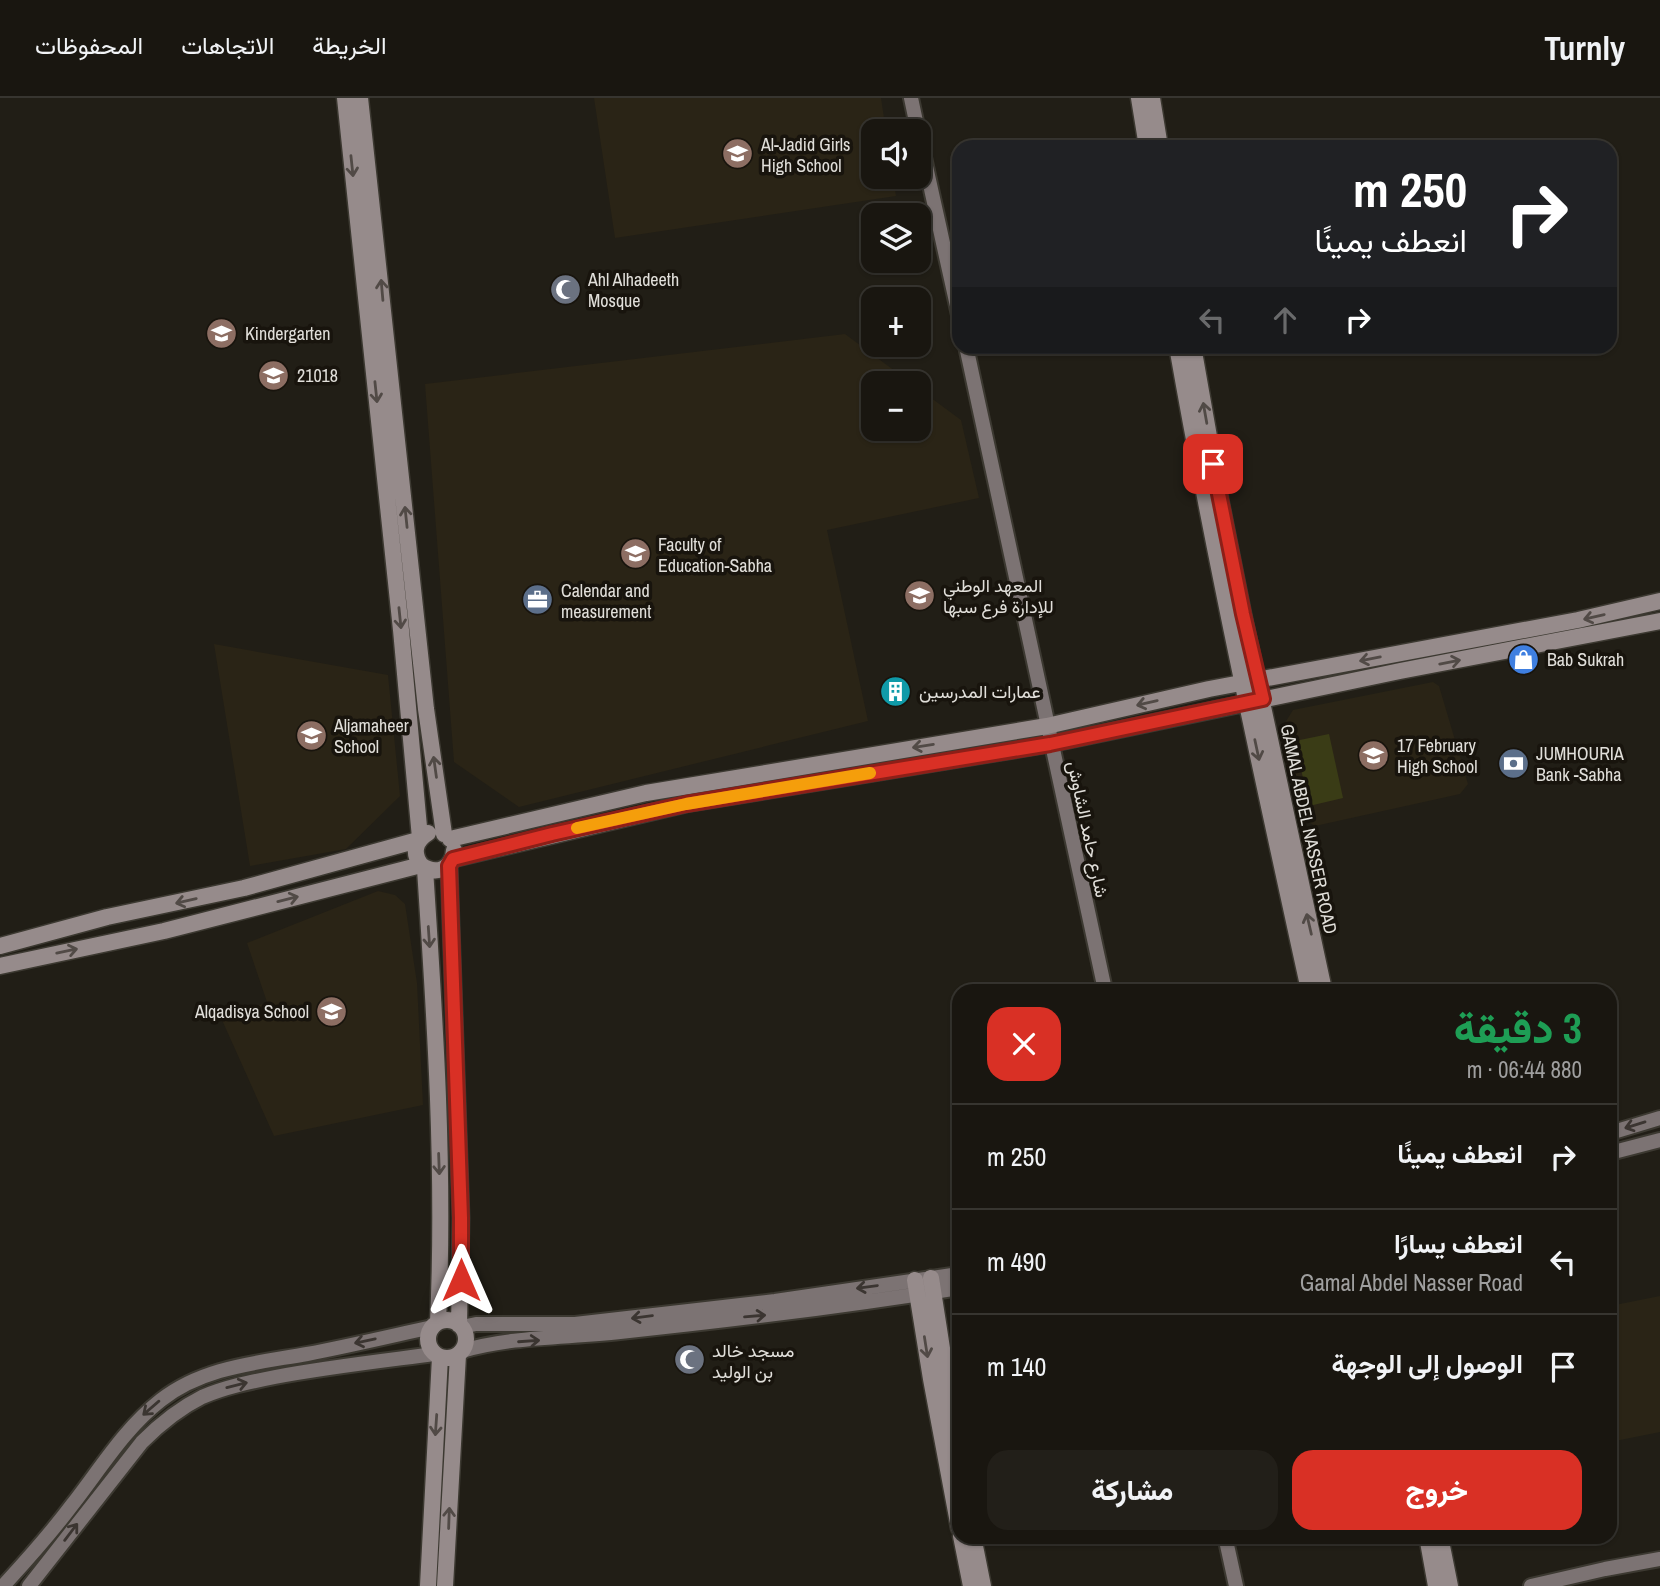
<!DOCTYPE html>
<html lang="ar">
<head>
<meta charset="utf-8">
<style>
	:root { --surface:#191610; --page:#221f19; --text:#f1f3f6; --muted:#9f9f9f; --line:#373530; --accent:#d93025 }
	body { margin:0; font-family:"Archivo Narrow",Vazirmatn,sans-serif; background:var(--page); color:var(--text); direction:rtl; height:100vh; display:flex; flex-direction:column; font-size:26px; white-space:nowrap }
	* { box-sizing:border-box; margin:0 }
	p { font-size:23px; color:var(--muted) }
	.icon { flex:none; width:38px; height:38px; fill:none; stroke:currentColor; stroke-width:2; stroke-linecap:round; stroke-linejoin:round }
	.map { position:relative; flex:1; overflow:hidden; direction:ltr }
	.panel { position:absolute; left:952px; top:886px; width:665px; height:560px; display:flex; flex-direction:column; background:var(--surface); border-radius:21px; box-shadow:0 2px 5px #0004,0 0 0 2px var(--line); direction:rtl }
	.panel>* { flex:none }
	.guide { position:absolute; left:952px; top:42px; width:665px; height:214px; border-radius:21px; box-shadow:0 2px 5px #0004,0 0 0 2px var(--line); direction:rtl; background:#202124; color:#fff; overflow:hidden }
	.tools { position:absolute; left:861px; top:21px; display:grid; gap:14px }
	.tools a { display:grid; place-items:center; width:70px; height:70px; border-radius:14px; background:var(--surface); box-shadow:0 2px 5px #0004,0 0 0 2px var(--line); font-size:35px }
	.pin { position:absolute; display:grid; place-items:center; width:60px; height:60px; color:#fff; margin:-30px; border-radius:14px; box-shadow:0 4px 10px #0006 }
	.me { position:absolute; width:77px; margin:-38px; rotate:0deg; stroke-linejoin:round; filter:drop-shadow(0 0 5px #0008) }
	.turn { display:flex; align-items:center; gap:24px; height:147px; padding:0 35px; font-size:32px }
	.turn .icon { width:91px; height:91px; stroke-width:2.5 }
	.turn b { display:block; font-size:49px; line-height:60px }
	.lanes { display:flex; align-items:center; height:66px; padding:0 35px; background:#0003; justify-content:center; gap:35px; direction:ltr }
	.lanes .off { opacity:.35 }
	.round { display:grid; place-items:center; flex:none; width:74px; height:74px; border-radius:21px; background:var(--page) }
	.overview { display:flex; align-items:center; justify-content:space-between; height:119px; padding:0 35px }
	h1 { font-size:42px; font-weight:800; line-height:52px; color:#1e9e55 }
	.action { display:flex; gap:14px; margin-top:auto; padding:14px 35px }
	.action a { flex:1; height:80px; border-radius:21px; background:var(--accent); color:#fff; font-size:28px; font-weight:800; line-height:80px; text-align:center }
	.action a+a { background:var(--page); color:var(--text) }
	ul { padding:0; list-style:none }
	li { display:flex; align-items:center; gap:21px; height:105px; padding:0 35px; border-top:2px solid var(--line) }
	li div { flex:1 }
	li b { display:block; font-size:26px }
	li em { font-style:normal }
	header { display:flex; align-items:center; gap:42px; box-sizing:border-box; height:98px; padding:0 35px; background:var(--surface); border-bottom:2px solid var(--line) }
	header strong { font-size:33px }
	nav { display:flex; gap:38px; margin-inline-start:auto; font-size:24px }
	.map>svg:first-child { display:block }
	.built { fill:#2a2416 }
	.green { fill:#3a3c16 }
	.lines { fill:none; stroke-linecap:round; stroke-linejoin:round }
	.secondary-casing { stroke:#3c3931; stroke-width:18 }
	.primary-casing { stroke:#3c3931; stroke-width:19 }
	.secondary { stroke:#7c7373; stroke-width:14 }
	.primary { stroke:#968b8b; stroke-width:16 }
	.oneway { stroke:#514a46 }
	.oneway2 { stroke:#3b3531 }
	.route-casing { stroke:#8d1f18; stroke-width:18 }
	.route { stroke:#d93025; stroke-width:12 }
	.slow { stroke:#f59e0b; stroke-width:12 }
	.labels { text-anchor:middle; dominant-baseline:central; stroke-width:7; stroke-linejoin:round; paint-order:stroke }
	.poi-label { font-size:18px; fill:#e1dfda; stroke:#18140d; text-anchor:start }
	.street-label { font-size:18px; fill:#e1dfda; stroke:#18140d }
</style>
</head>
<body>
<header>
<strong>Turnly</strong>
<nav><a>الخريطة</a><a>الاتجاهات</a><a>المحفوظات</a></nav>
</header>
<div class="map">
<svg width="1660" height="1488" viewBox="0 0 1660 1488">
	<rect width="100%" height="100%" fill="#211e16"/>
	<path class="built" d="M594 0H881L886 33H873V79H893L896 98 615 140Z
		M845 236 911 285H873V331H919V291L961 322 979 400 827 432 868 623 519 709 454 664 425 286Z
		M214 546 388 577 400 698 346 751 250 768Z
		M1433 584 1439 588 1468 686 1460 696 1315 728 1304 721 1283 628 1293 612Z
		M378 793 395 797 405 806 417 885 423 1007 274 1038 222 922 267 904 247 845Z
		M1660 1198V1334L1610 1344V1208Z"/>
	<path class="green" d="M1329 636 1343 700 1309 708 1295 643Z"/>
	<g class="lines">
		<defs>
			<path id="secondary" d="M911 0 918 33
				M919 37 959 217
				M966 248 1105 892
				M1610 1035 1660 1020
				M1610 1055 1660 1042
				M462 1229 476 1226H575L775 1203 959 1176
				M462 1253C512 1238 568 1240 620 1234 734 1222 847 1208 959 1190
				M1225 1438 1236 1488
				M3 1488C27 1462 51 1435 72 1407 101 1370 124 1331 161 1302 203 1269 257 1265 307 1256 349 1248 391 1238 432 1229
				M29 1488 142 1344C160 1326 178 1311 202 1299 225 1289 250 1284 275 1279 328 1269 382 1263 435 1256
				M1531 1488 1605 1471 1660 1461"/>
			<path id="primary" d="M345 0 401 532 420 740
				M360 0 426 611 444 736
				M1139 0 1147 49
				M1152 0 1160 49
				M1177 248C1215 464 1262 678 1309 892
				M1193 248 1220 401 1243 516 1324 892
				M450 741 646 695 1047 628 1209 591 1578 522 1660 503
				M453 761 686 706 1050 646 1400 573 1660 523
				M421 767C412 755 415 743 428 735
				M449 768 461 1120 459 1227
				M425 771C435 921 445 1073 438 1224
				M0 848 107 819 244 790 418 742
				M0 868 164 833 421 767C436 778 453 771 454 752
				M931 1180 959 1359
				M915 1182 931 1281 959 1430
				M428 1241a19 19 0 1 1 38 0a19 19 0 1 1-38 0Z
				M961 1438 971 1488
				M973 1438 983 1488
				M1427 1438 1436 1488
				M1440 1438 1450 1488
				M428 1488 440 1259
				M445 1488 458 1257"/>
		</defs>
		<use href="#secondary" class="secondary-casing"/>
		<use href="#primary" class="primary-casing"/>
		<use href="#secondary" class="secondary"/>
		<use href="#primary" class="primary"/>
	</g>
	<defs><path id="oneway-shaft" d="M-6 0H5M1.5-3L5.5 0L1.5 3" fill="none" stroke-width="1.6" stroke-linecap="round" stroke-linejoin="round" transform="scale(1.75)"/></defs>
	<g class="oneway">
		<use href="#oneway-shaft" transform="translate(352 68) rotate(84)"/>
		<use href="#oneway-shaft" transform="translate(382 192) rotate(-95)"/>
		<use href="#oneway-shaft" transform="translate(376 294) rotate(84)"/>
		<use href="#oneway-shaft" transform="translate(1205 315) rotate(-100)"/>
		<use href="#oneway-shaft" transform="translate(406 419) rotate(-96)"/>
		<use href="#oneway-shaft" transform="translate(1594 519) rotate(167)"/>
		<use href="#oneway-shaft" transform="translate(400 520) rotate(84)"/>
		<use href="#oneway-shaft" transform="translate(1370 561) rotate(169)"/>
		<use href="#oneway-shaft" transform="translate(1450 564) rotate(-11)"/>
		<use href="#oneway-shaft" transform="translate(1147 605) rotate(167)"/>
		<use href="#oneway-shaft" transform="translate(923 648) rotate(171)"/>
		<use href="#oneway-shaft" transform="translate(1257 652) rotate(78)"/>
		<use href="#oneway-shaft" transform="translate(435 669) rotate(-98)"/>
		<use href="#oneway-shaft" transform="translate(288 801) rotate(-14)"/>
		<use href="#oneway-shaft" transform="translate(186 803) rotate(167)"/>
		<use href="#oneway-shaft" transform="translate(1309 826) rotate(-103)"/>
		<use href="#oneway-shaft" transform="translate(429 839) rotate(86)"/>
		<use href="#oneway-shaft" transform="translate(67 853) rotate(-12)"/>
		<use href="#oneway-shaft" transform="translate(439 1066) rotate(88)"/>
		<use href="#oneway-shaft" transform="translate(926 1249) rotate(81)"/>
		<use href="#oneway-shaft" transform="translate(436 1327) rotate(94)"/>
		<use href="#oneway-shaft" transform="translate(449 1420) rotate(-88)"/>
	</g>
	<g class="oneway2">
		<use href="#oneway-shaft" transform="translate(1635 1027) rotate(163)"/>
		<use href="#oneway-shaft" transform="translate(867 1189) rotate(172)"/>
		<use href="#oneway-shaft" transform="translate(755 1218) rotate(-5)"/>
		<use href="#oneway-shaft" transform="translate(642 1219) rotate(173)"/>
		<use href="#oneway-shaft" transform="translate(365 1243) rotate(168)"/>
		<use href="#oneway-shaft" transform="translate(529 1243) rotate(-4)"/>
		<use href="#oneway-shaft" transform="translate(237 1287) rotate(-14)"/>
		<use href="#oneway-shaft" transform="translate(151 1310) rotate(139)"/>
		<use href="#oneway-shaft" transform="translate(71 1434) rotate(-53)"/>
	</g>
	<g class="lines">
		<defs>
			<path id="route" d="M461 1182V1120L449 768 453 761 552 736 686 706 1050 646 1263 601 1243 516 1213 366"/>
		</defs>
		<use href="#route" class="route-casing"/>
		<use href="#route" class="route"/>
		<path class="slow" d="M577 730 686 706 870 675"/>
	</g>
	<defs>
		<symbol id="school-disc" viewBox="-11 -11 22 22"><circle r="9.5" fill="#8d6e63" stroke="#18140d"/><path d="M0-5L7-2L0 1L-7-2ZM-4 1L0 2.5L4 1V4Q0 6-4 4Z" fill="#fff"/></symbol>
		<symbol id="mosque-disc" viewBox="-11 -11 22 22"><circle r="9.5" fill="#6b7280" stroke="#18140d"/><path d="M3.5-4.9A6 6 0 1 0 3.5 4.9A5 5 0 1 1 3.5-4.9Z" fill="#fff"/></symbol>
		<symbol id="university-disc" viewBox="-11 -11 22 22"><circle r="9.5" fill="#8d6e63" stroke="#18140d"/><path d="M0-5L7-2L0 1L-7-2ZM-4 1L0 2.5L4 1V4Q0 6-4 4Z" fill="#fff"/></symbol>
		<symbol id="office-disc" viewBox="-11 -11 22 22"><circle r="9.5" fill="#5c6f8a" stroke="#18140d"/><path d="M-6-3h4V-5.5h4V-3h4V5H-6ZM-1-4.5V-3h2v-1.5ZM-6 0V1H6V0Z" fill="#fff"/></symbol>
		<symbol id="shop-disc" viewBox="-11 -11 22 22"><circle r="9.5" fill="#3f7fe0" stroke="#18140d"/><path d="M-5-2.5h2.3a2.7 3.5 0 0 1 5.4 0H5L5.5 6h-11ZM-1.5-2.5h3a1.5 2.3 0 0 0-3 0Z" fill="#fff"/></symbol>
		<symbol id="building-disc" viewBox="-11 -11 22 22"><circle r="9.5" fill="#0f9aa8" stroke="#18140d"/><path d="M-4-6H4V6H1V3H-1V6H-4ZM-2.5-4.3h1.7v1.8h-1.7ZM.8-4.3h1.7v1.8H.8ZM-2.5-1h1.7V.8h-1.7ZM.8-1h1.7V.8H.8Z" fill="#fff"/></symbol>
		<symbol id="bank-disc" viewBox="-11 -11 22 22"><circle r="9.5" fill="#5c6f8a" stroke="#18140d"/><path d="M-6-4H6V4H-6ZM0-2.3a2.3 2.3 0 1 0 0 4.6a2.3 2.3 0 1 0 0-4.6Z" fill="#fff"/></symbol>
	</defs>
	<g fill-rule="evenodd">
		<use href="#school-disc" x="720" y="38" width="35" height="35"/>
		<use href="#mosque-disc" x="548" y="174" width="35" height="35"/>
		<use href="#school-disc" x="204" y="218" width="35" height="35"/>
		<use href="#school-disc" x="256" y="260" width="35" height="35"/>
		<use href="#university-disc" x="618" y="438" width="35" height="35"/>
		<use href="#university-disc" x="902" y="480" width="35" height="35"/>
		<use href="#office-disc" x="520" y="484" width="35" height="35"/>
		<use href="#shop-disc" x="1506" y="544" width="35" height="35"/>
		<use href="#building-disc" x="878" y="576" width="35" height="35"/>
		<use href="#school-disc" x="294" y="620" width="35" height="35"/>
		<use href="#school-disc" x="1356" y="640" width="35" height="35"/>
		<use href="#bank-disc" x="1496" y="648" width="35" height="35"/>
		<use href="#school-disc" x="314" y="896" width="35" height="35"/>
		<use href="#mosque-disc" x="672" y="1244" width="35" height="35"/>
	</g>
	<g class="labels">
		<g class="poi-label">
			<text x="761" y="46">Al-Jadid Girls<tspan x="761" dy="21">High School</tspan></text>
			<text x="588" y="181">Ahl Alhadeeth<tspan x="588" dy="21">Mosque</tspan></text>
			<text x="245" y="235">Kindergarten</text>
			<text x="297" y="277">21018</text>
			<text x="658" y="446">Faculty of<tspan x="658" dy="21">Education-Sabha</tspan></text>
			<text x="943" y="487">المعهد الوطني<tspan x="943" dy="21">للإدارة فرع سبها</tspan></text>
			<text x="561" y="492">Calendar and<tspan x="561" dy="21">measurement</tspan></text>
			<text x="1547" y="561">Bab Sukrah</text>
			<text x="919" y="593">عمارات المدرسين</text>
			<text x="334" y="627">Aljamaheer<tspan x="334" dy="21">School</tspan></text>
			<text x="1397" y="647">17 February<tspan x="1397" dy="21">High School</tspan></text>
			<text x="1536" y="655">JUMHOURIA<tspan x="1536" dy="21">Bank -Sabha</tspan></text>
			<text x="309" y="913" text-anchor="end">Alqadisya School</text>
			<text x="712" y="1252">مسجد خالد<tspan x="712" dy="21">بن الوليد</tspan></text>
		</g>
		<g class="street-label">
			<text transform="translate(1088 731) rotate(78)">شارع حامد الشاوش</text>
			<text transform="translate(1309 731) rotate(78)">GAMAL ABDEL NASSER ROAD</text>
		</g>
	</g>
</svg>
<div class="tools">
<a><svg class="icon" aria-label="sound" viewBox="0 0 24 24"><path d="M4 9h4l5-4v14l-5-4H4zM17 9q2 3 0 6"/></svg></a>
<a><svg class="icon" aria-label="layers" viewBox="0 0 24 24"><path d="M12 4l9 5-9 5-9-5zM3 14l9 5 9-5"/></svg></a>
<a>+</a>
<a>−</a>
</div>
<div class="pin" style="left:1213px;top:366px;background:#d93025"><svg class="icon" aria-label="arrive" viewBox="0 0 24 24"><path d="M6 21V4h12l-3 4 3 4H6"/></svg></div>
<svg class="me" style="left:461px;top:1182px" viewBox="-20 -20 40 40"><path d="M0-17L14 15 0 8-14 15z" fill="#d93025" stroke="#fff" stroke-width="4"/></svg>
<div class="guide">
<div class="turn"><svg class="icon" aria-label="right" viewBox="0 0 24 24"><path d="M7 20v-9h11M14 6l5 5-5 5"/></svg><div><b>250 m</b>انعطف يمينًا</div></div>
<div class="lanes"><svg class="icon off" aria-label="left" viewBox="0 0 24 24"><path d="M17 20v-9H6M10 6l-5 5 5 5"/></svg><svg class="icon off" aria-label="ahead" viewBox="0 0 24 24"><path d="M12 20V5M6 11l6-6 6 6"/></svg><svg class="icon" aria-label="right" viewBox="0 0 24 24"><path d="M7 20v-9h11M14 6l5 5-5 5"/></svg></div>
</div>
<section class="panel">
<div class="overview"><div><h1>3 دقيقة</h1><p>880 m · 06:44</p></div><a class="round" style="background:#d93025;color:#fff"><svg class="icon" aria-label="close" viewBox="0 0 24 24"><path d="M6 6l12 12M18 6L6 18"/></svg></a></div>
<ul>
<li><svg class="icon" aria-label="right" viewBox="0 0 24 24"><path d="M7 20v-9h11M14 6l5 5-5 5"/></svg><div><b>انعطف يمينًا</b></div><em>250 m</em></li>
<li><svg class="icon" aria-label="left" viewBox="0 0 24 24"><path d="M17 20v-9H6M10 6l-5 5 5 5"/></svg><div><b>انعطف يسارًا</b><p>Gamal Abdel Nasser Road</p></div><em>490 m</em></li>
<li><svg class="icon" aria-label="arrive" viewBox="0 0 24 24"><path d="M6 21V4h12l-3 4 3 4H6"/></svg><div><b>الوصول إلى الوجهة</b></div><em>140 m</em></li>
</ul>
<div class="action"><a>خروج</a><a>مشاركة</a></div>
</section>
</div>
</body>
</html>
